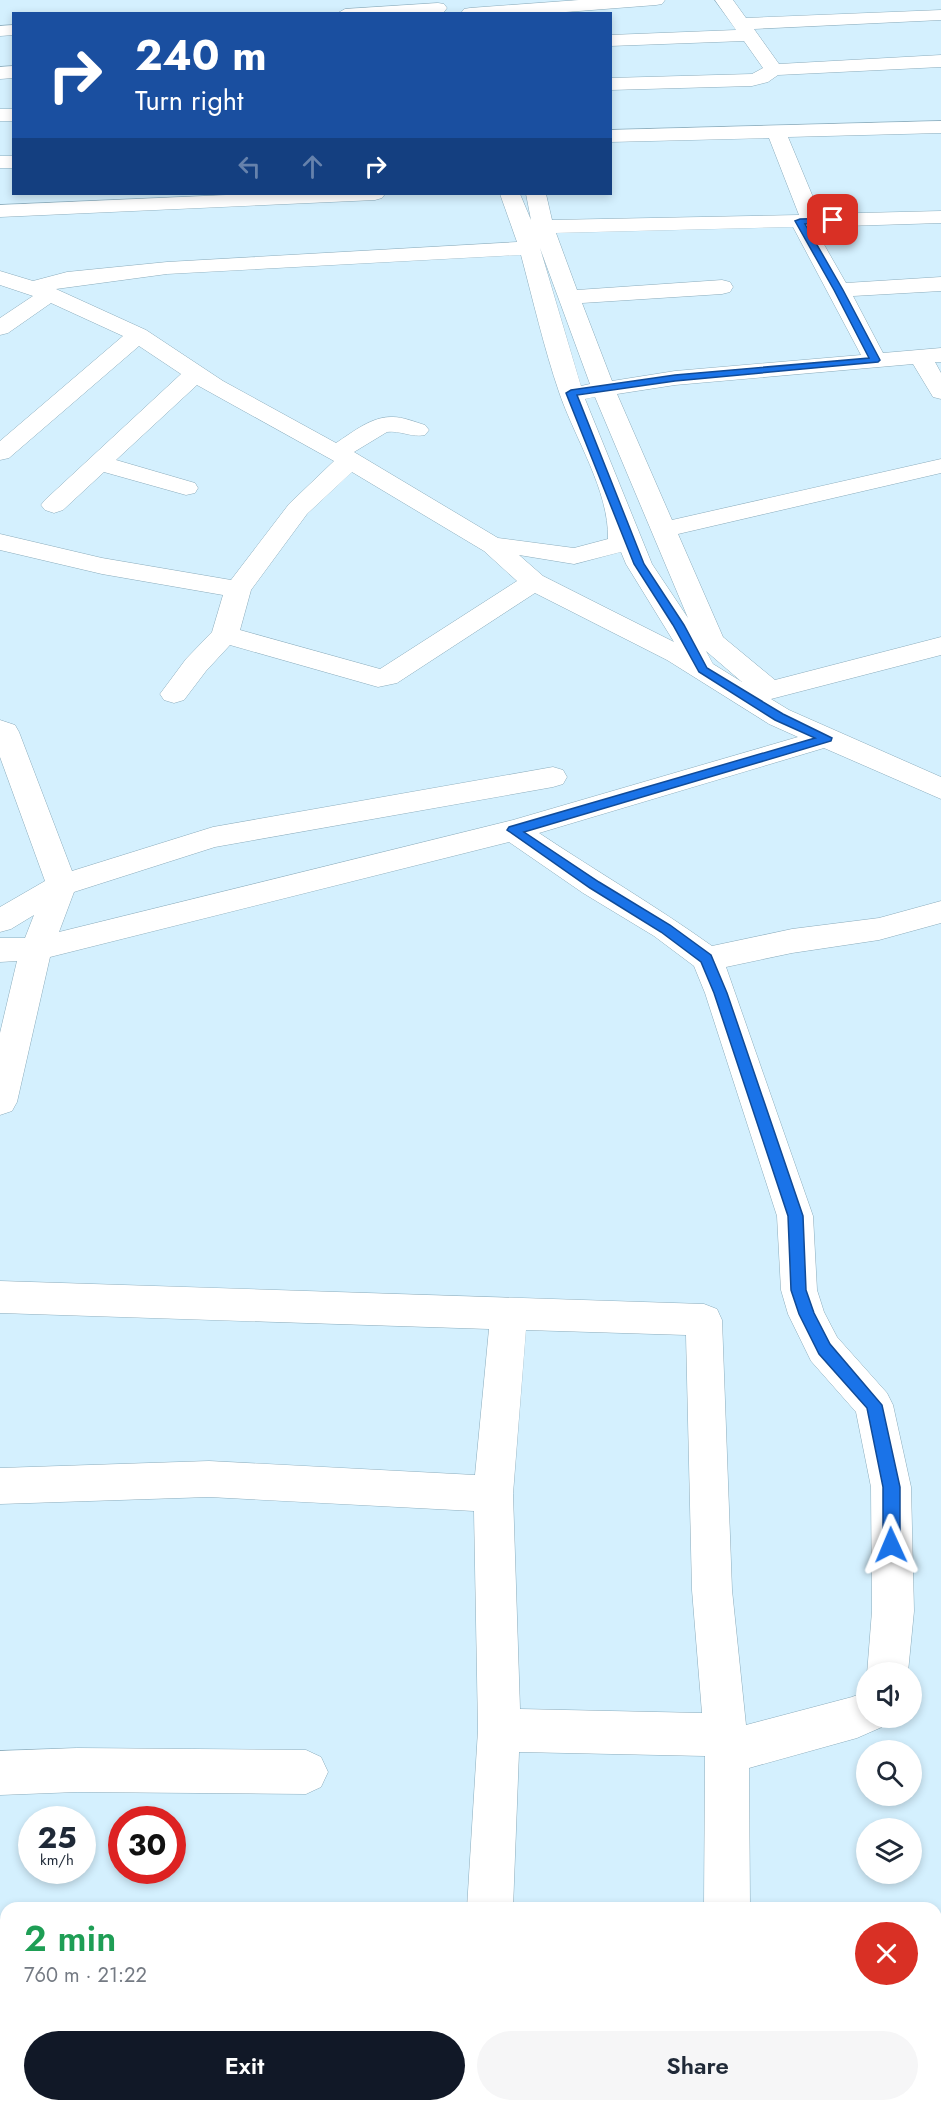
<!DOCTYPE html>
<html lang="en">
<head>
<meta charset="utf-8">
<style>
	:root { --surface:#fff; --page:#f6f6f7; --text:#1f2937; --muted:#747a83; --accent:#111827 }
	body { margin:0; font-family:Jost,sans-serif; background:var(--page); color:var(--text); height:100vh; display:flex; flex-direction:column; font-size:22px; white-space:nowrap }
	* { box-sizing:border-box; margin:0 }
	p { font-size:20px; color:var(--muted) }
	.icon { flex:none; width:33px; height:33px; fill:none; stroke:currentColor; stroke-width:2; stroke-linecap:round; stroke-linejoin:round }
	.map { position:relative; flex:1; overflow:hidden }
	.panel { position:absolute; left:0px; top:1902px; width:942px; height:210px; display:flex; flex-direction:column; background:var(--surface); border-radius:18px 18px 0 0; box-shadow:0 3px 9px #0003 }
	.panel>* { flex:none }
	.hud { position:absolute; left:12px; top:12px; width:600px; height:183px; border-radius:0px; box-shadow:0 3px 9px #0003; background:#1a4fa0; color:#fff; overflow:hidden }
	.buttons { position:absolute; left:856px; top:1662px; display:grid; gap:12px }
	.buttons a { display:grid; place-items:center; width:66px; height:66px; border-radius:50%; background:var(--surface); box-shadow:0 3px 9px #0003; font-size:30px }
	.speed { position:absolute; left:18px; top:1806px; display:flex; gap:12px; font-size:30px; font-weight:700; text-align:center }
	.speed>* { display:grid; place-content:center; width:78px; height:78px; border-radius:50%; background:var(--surface); box-shadow:0 3px 9px #0003; line-height:1 }
	.speed small { font-size:15px; font-weight:400 }
	.speed .limit { border:9px solid #d22; background:#fff; color:#111 }
	.pin { position:absolute; display:grid; place-items:center; width:51px; height:51px; color:#fff; margin:-26px; border-radius:12px; box-shadow:0 3px 9px #0006 }
	.me { position:absolute; width:66px; margin:-33px; rotate:359deg; stroke-linejoin:round; filter:drop-shadow(0 0 4px #0008) }
	.turn { display:flex; align-items:center; gap:21px; height:126px; padding:0 24px; font-size:27px }
	.turn .icon { width:78px; height:78px; stroke-width:2.5 }
	.turn b { display:block; font-size:42px; line-height:51px }
	.lanes { display:flex; align-items:center; height:57px; padding:0 24px; background:#0003; justify-content:center; gap:30px; direction:ltr }
	.lanes .off { opacity:.35 }
	.round { display:grid; place-items:center; flex:none; width:63px; height:63px; border-radius:32px; background:var(--page) }
	.summary { display:flex; align-items:center; justify-content:space-between; height:102px; padding:0 24px }
	h1 { font-size:36px; font-weight:600; line-height:45px; color:#1e9e55 }
	.action { display:flex; gap:12px; margin-top:auto; padding:12px 24px }
	.action a { flex:1; height:69px; border-radius:36px; background:var(--accent); color:#fff; font-size:24px; font-weight:600; line-height:69px; text-align:center }
	.action a+a { background:var(--page); color:var(--text) }
	.map>svg:first-child { display:block }
	.lines { fill:none; stroke-linecap:round; stroke-linejoin:round }
	.minor-casing { stroke:#8bacbc; stroke-width:1 }
	.minor { fill:#fff; fill-rule:evenodd }
	.route { fill:#1a73e8; stroke:#114b97; stroke-width:1.5 }
</style>
</head>
<body>
<div class="map">
<svg width="941" height="2112" viewBox="0 0 941 2112">
	<rect width="100%" height="100%" fill="#d4f0fe"/>
	<g class="lines">
		<defs>
			<path id="minor" d="M579 0H665L662 4 656 5 540 14 461 13 464 9 470 8Z
				M715 0H733L746 18 941 10V20L754 29 779 64 941 55V67L778 75 768 82 752 86 610 90V78L752 74 763 68 744 41 610 46V35L736 30Z
				M438 3 444 4 447 8 444 12 336 14 345 9Z
				M14 25V35L0 36V26Z
				M14 66V78L0 79V67Z
				M0 109H14V121H0Z
				M941 121V133L788 137 820 214 941 211V223L814 227 846 283 941 277V291L853 296 883 353 941 348V362H935L941 373V399L933 397 913 364 675 385 617 394 672 520 941 459V473L678 534 723 637 775 680 941 637V655L771 699 789 710 941 777V799L824 748 539 833C596 871 656 906 712 946L792 929 879 918 941 901V923L879 940 792 953 726 967 813 1216 817 1290 824 1312 837 1337 887 1393 893 1405 911 1487 914 1611 908 1672 867 1674 872 1611 871 1487 856 1412 811 1361 788 1314 781 1290 777 1216 705 993 694 966 654 936 583 893 509 842 50 957 17 1102 12 1111 0 1115V1033L17 961 0 962V938H25L34 915 11 929 0 932V907L45 881 0 757V720L15 725 19 732 72 871 213 827 553 767 563 770 567 777 563 784 553 787 215 847 74 892 59 932 513 820 798 737 769 724 667 660 535 593 397 683 378 687 230 645 206 671 184 700 174 703 164 700 160 694 186 659 212 632 223 595 102 574 0 550V534L102 558 231 580 289 504 334 461 197 385 116 460 195 483 198 488 195 493 186 495 104 472 63 510 54 513 45 510 41 505 45 500 181 374 139 346 9 458 0 460V441L123 336 51 303 8 333 0 335V318L33 296 0 285V271L33 281 67 272 167 262 517 242 500 194H520L531 220 526 194H546L552 220 799 215 769 138 610 142V130ZM793 227 861 355 675 371 612 381 582 303 722 294 730 292 733 287 730 282 722 280 577 290 556 233ZM540 248 590 384 581 386ZM521 255C533 300 544 348 559 392 575 439 609 490 608 539L574 548 498 538 354 452 387 432C400 430 412 438 425 435L429 430 425 425C415 422 403 417 393 417 372 416 353 432 336 443L223 381 146 330 56 289 167 274ZM595 397 688 618 652 564 585 399ZM352 472 484 551 517 581 380 669 240 630 251 590 307 514ZM621 552 626 564 674 642 543 576 519 555 574 564ZM706 651 742 682 713 664Z
				M0 156H14V168H0Z
				M249 194H385L382 198 375 200 0 217V205Z
				M0 1281 704 1304 717 1309 722 1320 732 1590 746 1725 852 1697 867 1691V1718H886L882 1727 857 1738 749 1768 750 1908H704L705 1756 519 1752 513 1908H467L478 1730 474 1511 209 1497 0 1504V1468L209 1461 475 1475 489 1329 0 1313ZM526 1330 686 1335 692 1590 702 1713 520 1709 513 1494Z
				M77 1748 306 1750 321 1757 328 1772 321 1787 306 1794 77 1792 0 1795V1751Z
				M456 2106H504V2112H456Z
				M717 2106H765V2112H717Z"/>
		</defs>
		<use href="#minor" class="minor-casing"/>
		<use href="#minor" class="minor"/>
	</g>
	<path class="route" d="M836 218V222H833L805 224 843 290 880 360 878 362 675 381 577 395 644 564 684 625 707 668 783 714 832 738 831 741 524 832 599 882 670 925 711 955 727 993 803 1216 806 1290 814 1313 830 1344 882 1405 900 1487V1545L897 1551 891 1553 886 1551 883 1545V1487L867 1408 819 1354 799 1314 791 1290 788 1216 714 993 701 962 661 932 590 888 507 830 509 827 815 738 775 720 699 672 673 625 634 564 566 393 571 390 675 375 869 358 834 290 795 221 800 219Z"/>
</svg>
<div class="buttons">
<a><svg class="icon" aria-label="sound" viewBox="0 0 24 24"><path d="M4 9h4l5-4v14l-5-4H4zM17 9q2 3 0 6"/></svg></a>
<a><svg class="icon" aria-label="search" viewBox="0 0 24 24"><circle cx="10" cy="10" r="6"/><path d="M15 15l6 6"/></svg></a>
<a><svg class="icon" aria-label="layers" viewBox="0 0 24 24"><path d="M12 4l9 5-9 5-9-5zM3 14l9 5 9-5"/></svg></a>
</div>
<div class="speed"><div>25<small>km/h</small></div><div class="limit">30</div></div>
<div class="pin" style="left:833px;top:220px;background:#d93025"><svg class="icon" aria-label="arrive" viewBox="0 0 24 24"><path d="M6 21V4h12l-3 4 3 4H6"/></svg></div>
<svg class="me" style="left:891px;top:1545px" viewBox="-20 -20 40 40"><path d="M0-17L14 15 0 8-14 15z" fill="#1a73e8" stroke="#fff" stroke-width="4"/></svg>
<div class="hud">
<div class="turn"><svg class="icon" aria-label="right" viewBox="0 0 24 24"><path d="M7 20v-9h11M14 6l5 5-5 5"/></svg><div><b>240 m</b>Turn right</div></div>
<div class="lanes"><svg class="icon off" aria-label="left" viewBox="0 0 24 24"><path d="M17 20v-9H6M10 6l-5 5 5 5"/></svg><svg class="icon off" aria-label="ahead" viewBox="0 0 24 24"><path d="M12 20V5M6 11l6-6 6 6"/></svg><svg class="icon" aria-label="right" viewBox="0 0 24 24"><path d="M7 20v-9h11M14 6l5 5-5 5"/></svg></div>
</div>
<section class="panel">
<div class="summary"><div><h1>2 min</h1><p>760 m · 21:22</p></div><a class="round" style="background:#d93025;color:#fff"><svg class="icon" aria-label="close" viewBox="0 0 24 24"><path d="M6 6l12 12M18 6L6 18"/></svg></a></div>
<div class="action"><a>Exit</a><a>Share</a></div>
</section>
</div>
</body>
</html>
